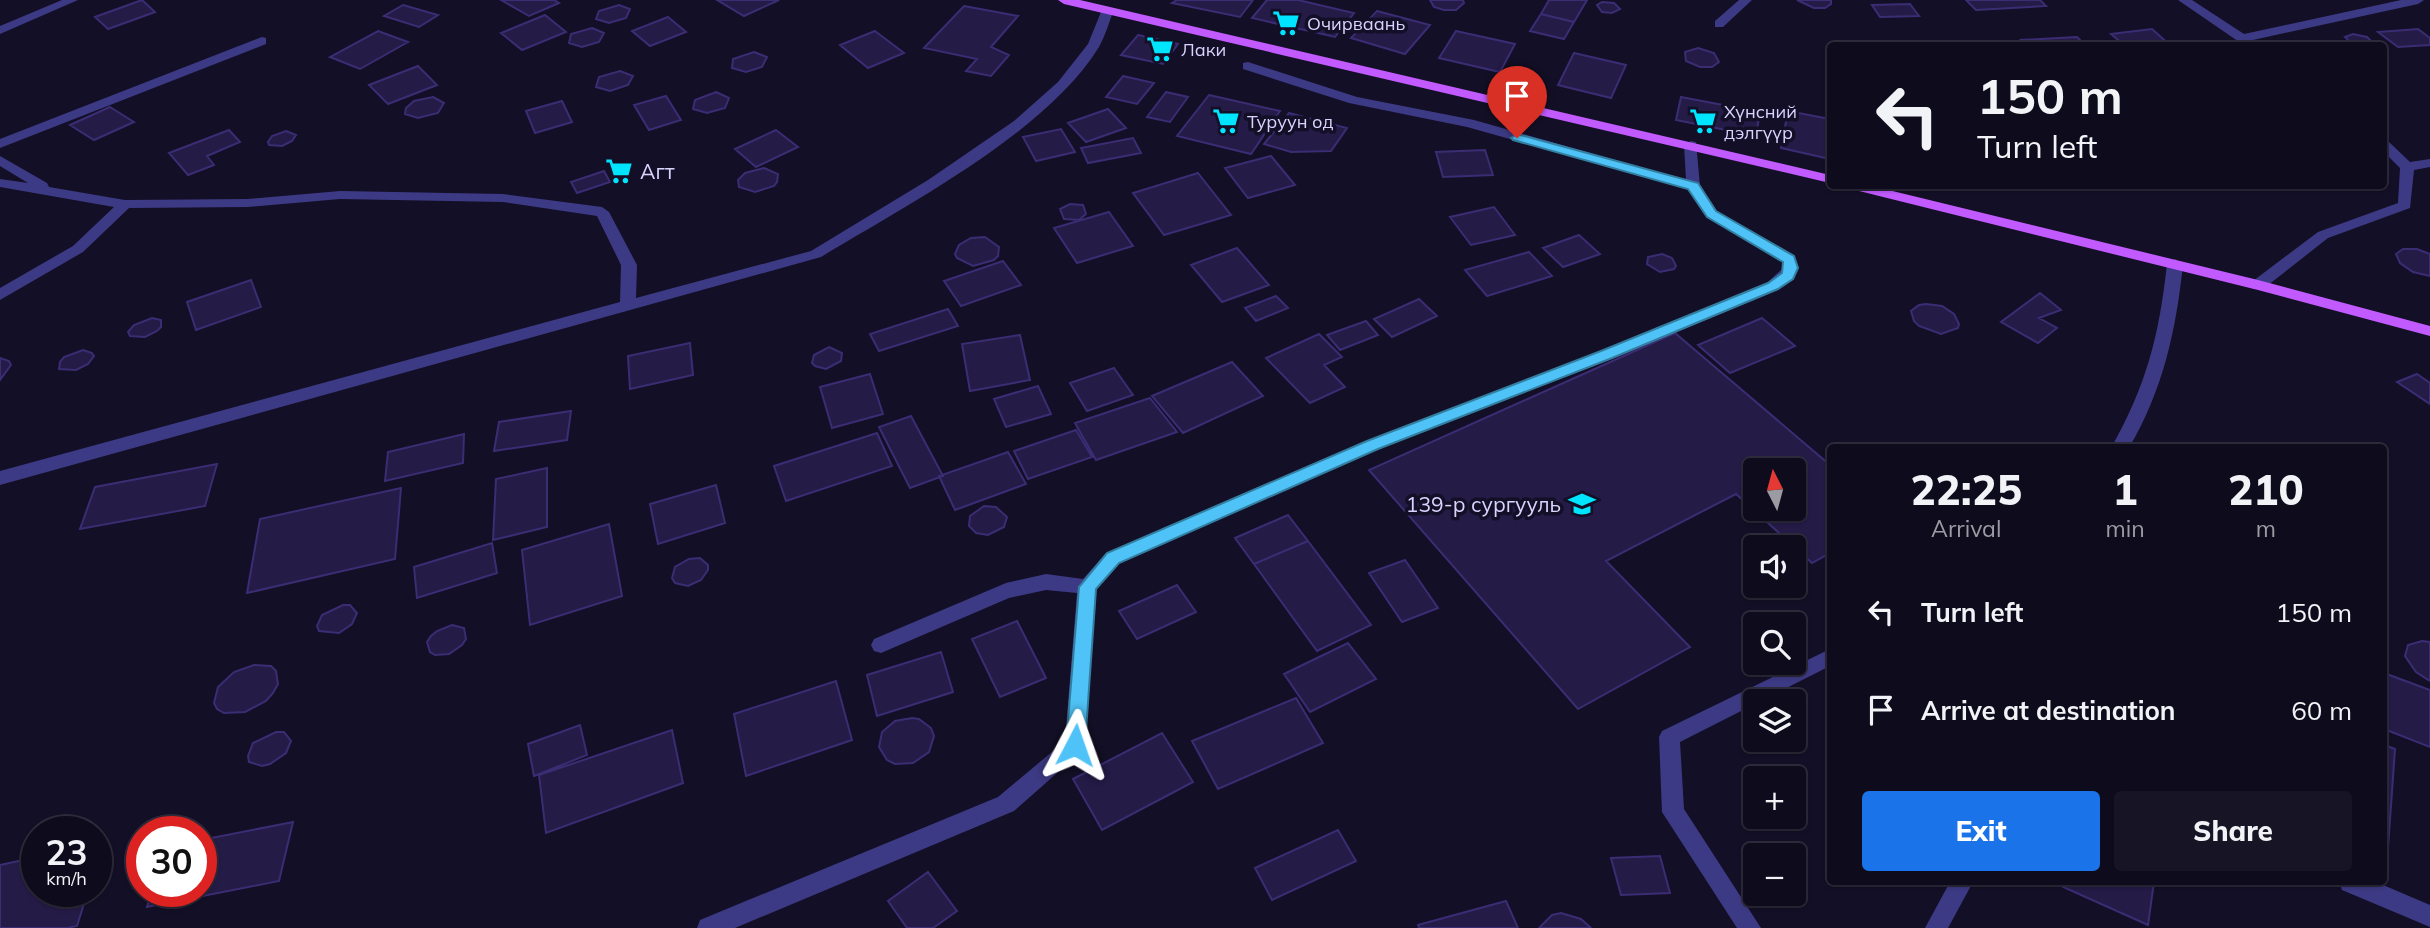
<!DOCTYPE html>
<html lang="en">
<head>
<meta charset="utf-8">
<style>
	:root { --surface:#0e0b1c; --page:#171425; --text:#f1f3f6; --muted:#9b9ba3; --line:#2e2b3b; --accent:#1a73e8 }
	body { margin:0; font-family:Mulish,sans-serif; background:var(--page); color:var(--text); height:100vh; display:flex; flex-direction:column; font-size:26px; white-space:nowrap }
	* { box-sizing:border-box; margin:0 }
	p { font-size:23px; color:var(--muted) }
	.icon { flex:none; width:38px; height:38px; fill:none; stroke:currentColor; stroke-width:2; stroke-linecap:round; stroke-linejoin:round }
	.map { position:relative; flex:1; overflow:hidden }
	.sheet { position:absolute; left:1827px; top:444px; width:560px; height:441px; display:flex; flex-direction:column; background:var(--surface); border-radius:7px; box-shadow:0 2px 5px #0004,0 0 0 2px var(--line) }
	.sheet>* { flex:none }
	.banner { position:absolute; left:1827px; top:42px; width:560px; height:147px; border-radius:7px; box-shadow:0 2px 5px #0004,0 0 0 2px var(--line); background:#0e0b1c; color:var(--text); overflow:hidden }
	.needle { width:46px; rotate:354deg }
	.tools { position:absolute; left:1743px; top:458px; display:grid; gap:14px }
	.tools a { display:grid; place-items:center; width:63px; height:63px; border-radius:7px; background:var(--surface); box-shadow:0 2px 5px #0004,0 0 0 2px var(--line); font-size:35px }
	.speed { position:absolute; left:21px; top:816px; display:flex; gap:14px; font-size:35px; font-weight:700; text-align:center }
	.speed>* { display:grid; place-content:center; width:91px; height:91px; border-radius:50%; background:var(--surface); box-shadow:0 2px 5px #0004,0 0 0 2px var(--line); line-height:1 }
	.speed small { font-size:18px; font-weight:400 }
	.speed .limit { border:10px solid #d22; background:#fff; color:#111 }
	.pin { position:absolute; display:grid; place-items:center; width:60px; height:60px; color:#fff; margin:-72px -30px; border-radius:50% 50% 50% 0; rotate:-45deg; box-shadow:0 0 7px #0007 }
	.pin .icon { rotate:45deg }
	.me { position:absolute; width:77px; margin:-38px; rotate:4deg; stroke-linejoin:round; filter:drop-shadow(0 0 5px #0008) }
	.turn { display:flex; align-items:center; gap:24px; height:147px; padding:0 35px; font-size:32px }
	.turn .icon { width:91px; height:91px; stroke-width:2.5 }
	.turn b { display:block; font-size:49px; line-height:60px }
	.eta { display:flex; justify-content:space-evenly; align-items:center; height:119px; text-align:center }
	.eta b { font-size:42px; font-weight:800; line-height:49px }
	.cta { display:flex; gap:14px; margin-top:auto; padding:14px 35px }
	.cta a { flex:1; height:80px; border-radius:7px; background:var(--accent); color:#fff; font-size:28px; font-weight:800; line-height:80px; text-align:center }
	.cta a+a { background:var(--page); color:var(--text) }
	ul { padding:0; list-style:none }
	li { display:flex; align-items:center; gap:21px; height:98px; padding:0 35px }
	li div { flex:1 }
	li b { display:block; font-size:26px }
	li em { font-style:normal }
	.map>svg:first-child { display:block }
	.building { fill:#241b47; stroke:#3b2d73; stroke-width:2; fill-rule:evenodd }
	.lines { fill:none; stroke-linecap:round; stroke-linejoin:round }
	.minor { fill:#3d3a85; fill-rule:evenodd }
	.major { fill:#c25bff; fill-rule:evenodd }
	.route { fill:#4fc3f7; stroke:#337fa1; stroke-width:2 }
	.labels { text-anchor:middle; dominant-baseline:central; stroke-width:7; stroke-linejoin:round; paint-order:stroke }
	.far-poi-label { font-size:18px; fill:#d9d4ff; stroke:#130f26; text-anchor:start }
	.poi-label { font-size:21px; fill:#d9d4ff; stroke:#130f26; text-anchor:start }
</style>
</head>
<body>
<div class="map">
<svg width="2430" height="928" viewBox="0 0 2430 928">
	<rect width="100%" height="100%" fill="#130f26"/>
	<path class="building" d="M142 0 155 12 108 29 95 17Z
		M501 0H554L559 3 529 16Z
		M717 0H779L744 16Z
		M1177 0H1253L1240 17 1172 3Z
		M1267 0H1298L1354 13 1335 37 1252 18Z
		M1430 0H1463L1464 3 1456 10H1444L1434 7Z
		M1549 0H1587L1574 22 1541 14Z
		M1797 0H1831V4L1825 8H1814Z
		M1966 0H2040L2046 6 1976 10Z
		M1602 2 1614 3 1620 9 1612 13 1602 12 1597 5Z
		M1910 4 1919 16 1880 17 1872 5Z
		M403 5 438 15 419 27 384 16Z
		M619 5 630 9 626 18 609 23 596 19 599 11Z
		M964 6 1018 16 991 47 1009 55 991 76 966 71 977 59 924 48Z
		M1377 11 1430 25 1405 54 1351 38Z
		M1541 14 1574 22 1564 39 1530 31Z
		M545 15 566 32 522 50 501 33Z
		M668 17 686 32 650 46 632 31Z
		M592 28 604 33 599 42 582 47 569 43 571 34Z
		M2152 29 2171 46H2125L2111 34Z
		M2418 29 2430 38V45L2398 47 2378 32Z
		M378 31 408 42 360 69 330 57Z
		M875 31 904 53 868 68 840 45Z
		M1456 31 1515 44 1500 72 1439 58Z
		M2353 34 2367 37 2375 45 2351 43 2345 37Z
		M1138 35 1178 44 1163 64 1121 55Z
		M2077 37 2086 46H2026L2021 40Z
		M1698 48 1714 53 1719 62 1712 67H1700L1686 61 1685 52Z
		M754 52 767 57 762 67 746 72 732 68 733 59Z
		M1574 53 1626 65 1611 98 1558 85Z
		M418 66 437 85 388 104 369 85Z
		M620 71 633 76 628 85 610 91 596 87 599 77Z
		M1123 76 1154 83 1137 104 1106 97Z
		M716 92 729 98 725 108 707 113 693 109 695 100Z
		M1166 92 1188 97 1170 122 1147 117Z
		M1209 95 1280 111 1251 154 1177 136Z
		M666 96 681 120 649 130 634 105Z
		M433 97 444 103 438 113 418 118 405 114 406 108 414 101Z
		M1681 97 1760 112 1756 136 1676 120Z
		M562 101 572 122 535 133 526 111Z
		M110 107 134 122 94 140 70 125Z
		M1108 109 1126 128 1086 142 1068 123Z
		M1788 111 1830 119V159L1781 148Z
		M1289 113 1347 128 1331 151 1291 152 1264 144Z
		M1061 129 1075 152 1036 161 1023 137Z
		M229 130 240 142 207 156 214 165 188 175 169 153Z
		M776 130 798 147 756 167 735 149Z
		M286 131 296 135 292 141 282 146 269 145 268 142 272 136Z
		M1133 138 1141 153 1088 163 1081 148Z
		M1485 150 1493 175 1443 177 1436 152Z
		M1271 156 1295 185 1248 198 1225 168Z
		M764 168 778 174 777 182 774 186 755 192 739 187 738 180 745 173Z
		M604 171 610 182 577 193 571 182Z
		M1198 173 1231 215 1164 235 1133 193Z
		M2228 186H2290L2291 187 2232 190Z
		M1070 204 1083 205 1086 214 1079 220 1064 219 1060 209Z
		M1494 207 1515 235 1471 245 1450 217Z
		M1109 212 1133 246 1077 263 1054 228Z
		M1579 235 1600 254 1563 267 1543 248Z
		M985 237 999 247 998 256 994 260 973 266 957 258 955 254 959 245 971 238Z
		M1237 248 1269 285 1222 302 1191 265Z
		M2403 249H2417L2430 254V276L2413 272 2400 263 2396 254Z
		M1529 252 1552 276 1487 296 1465 270Z
		M1662 254 1672 258 1676 266 1674 269 1660 272 1647 264 1648 257Z
		M1003 261 1021 285 961 306 944 281Z
		M251 280 261 307 196 330 187 302Z
		M2040 293 2061 310 2039 318 2057 328 2038 343 2001 322Z
		M1276 296 1288 308 1256 321 1245 308Z
		M1419 299 1437 316 1392 337 1374 319Z
		M1926 304 1942 306 1954 314 1959 324 1958 328 1941 334 1919 326 1914 321 1911 311 1919 305Z
		M948 309 958 326 879 351 870 334Z
		M152 318 161 320V327L157 331 145 337 130 336 128 332 134 325Z
		M1762 318 1795 346 1730 373 1698 345Z
		M1366 321 1378 335 1340 350 1327 335Z
		M1675 333 1830 465V553L1812 563 1736 494 1606 561 1690 647 1578 709 1369 470ZM1755 471H1794V509H1755Z
		M1319 334 1342 357 1324 365 1345 387 1310 403 1266 358Z
		M1020 335 1030 380 970 391 962 344Z
		M690 343 693 375 630 389 628 356Z
		M829 347 842 353 841 361 826 369 815 366 812 363 814 355Z
		M83 350 92 353 94 356 88 364 76 370 59 369 60 362 64 357Z
		M0 358 9 361 11 365 0 380Z
		M1232 362 1263 396 1183 433 1152 396Z
		M1114 368 1133 395 1087 411 1070 383Z
		M870 374 883 414 832 428 820 387Z
		M2417 374 2430 383V404L2397 382Z
		M1038 386 1051 414 1006 427 994 399Z
		M1150 398 1177 432 1096 460 1075 423Z
		M571 411 567 440 494 451 499 422Z
		M911 416 943 476 910 488 879 427Z
		M1076 430 1092 457 1028 479 1014 451Z
		M877 433 892 466 786 501 774 466Z
		M464 434 463 463 385 481 388 452Z
		M1008 452 1026 484 955 510 939 476Z
		M217 464 205 506 80 529 95 487Z
		M547 468V527L493 540 496 479Z
		M716 485 725 523 658 544 650 504Z
		M401 488 395 559 247 593 260 519Z
		M984 506 996 507 1007 517 1004 527 988 535 976 533 969 526 970 516Z
		M1288 515 1308 541 1254 564 1235 538Z
		M609 524 622 596 530 625 522 550Z
		M1308 541 1371 625 1317 651 1254 564Z
		M492 543 497 573 417 598 414 567Z
		M700 558 708 565V570L701 580 688 586 675 583 672 578 675 567 689 559Z
		M1405 560 1438 608 1402 622 1369 573Z
		M1177 585 1196 612 1137 639 1119 611Z
		M343 605H350L357 613 352 624 339 633 319 631 317 626 322 615Z
		M1017 621 1046 678 1000 697 972 639Z
		M452 625 464 628 466 639 462 645 449 654 435 655 430 652 427 642 431 636 437 631Z
		M2422 641 2430 642V681L2416 672 2405 656 2408 645Z
		M1348 643 1376 679 1310 712 1284 674Z
		M941 652 953 692 877 716 867 675Z
		M254 665 271 666 276 671 278 684 273 693 266 701 245 712 224 713 217 709 214 703 218 687 234 672Z
		M2384 673 2430 690V747L2384 729Z
		M836 681 852 740 746 776 734 714Z
		M1296 698 1323 743 1218 789 1192 741Z
		M912 718 919 719 931 728 934 736 929 752 913 763 895 764 887 760 879 747 882 732 895 721Z
		M580 725 587 755 534 776 528 744Z
		M672 730 683 783 546 833 539 775Z
		M276 732H284L291 741 286 753 270 764 262 766 249 762 248 756 253 743Z
		M1162 733 1193 782 1102 830 1073 779Z
		M2384 745 2395 749 2388 848 2384 845Z
		M293 822 279 881 147 907 152 891H201V840Z
		M1338 830 1356 861 1272 900 1255 868Z
		M1660 856 1670 893 1621 895 1611 858Z
		M37 857V891H88L77 926 67 928H0V865Z
		M928 872 957 911 933 928H907L888 901Z
		M2064 882H2154L2148 925 2063 887Z
		M1506 901 1518 928H1419L1418 925Z
		M1561 913 1581 919 1591 928H1539L1552 915Z"/>
	<g class="lines">
		<path class="minor" d="M62 0H78L0 34V26Z
			M1739 0H1752L1723 27H1715V21Z
			M2178 0H2192L2244 34 2401 0H2424L2418 4 2253 40 2256 46H2245Z
			M1107 8 1113 12C1109 23 1105 36 1099 47 1047 132 907 205 821 257L0 485V471L620 302 621 265 597 216 503 202 340 199 248 207 129 208 83 252 0 300V288L73 246 114 207 0 187V179L28 183 0 166V156L47 183 49 187 125 200 248 199 340 191 503 194 602 207 609 212 637 265 636 298 811 251 928 180 1014 121 1058 82 1088 44 1101 12Z
			M262 37 266 38V44L0 148V139Z
			M1248 62 1357 97 1474 120 1686 180 1684 145 1691 141 1696 142 1700 186 1717 211 1794 257 1799 268 1793 279 1778 290 1612 359 1378 449 1120 563 1096 589 1085 745 1082 751 1014 811 735 928H697L700 920 998 797 1065 741 1077 593 1046 590 1009 598 881 653 874 651 871 645 874 639 1006 583 1046 574 1083 579 1106 553 1366 441 1600 351 1768 282 1783 268 1782 262 1707 217 1688 189 1467 127 1349 103 1243 69V63Z
			M2384 141 2389 142 2410 162 2430 159V167L2414 170 2410 208 2328 238 2263 289H2253L2250 285 2253 281 2318 232 2398 203 2400 168 2384 152Z
			M2175 259 2183 264C2176 331 2163 390 2129 448H2111C2147 384 2159 336 2167 264Z
			M1830 649V666L1680 742 1684 809 1761 928H1737L1662 812 1659 737 1662 731Z
			M1950 882H1973L1948 928H1925Z
			M2339 882H2376L2430 905V927L2342 890Z"/>
		<path class="major" d="M1058 0H1080L1830 175V183L1064 4Z
			M1849 186H1872L2258 280 2430 326V336L2258 290 1851 189Z"/>
	</g>
	<path class="route" d="M1517 134 1698 183 1716 211 1794 256 1798 268 1793 279 1778 289 1612 358 1378 449 1119 563 1096 589 1085 745 1082 751 1075 753 1069 751 1066 745 1079 587 1107 553 1367 441 1601 351 1768 283 1782 273 1783 262 1707 217 1688 189 1513 140 1511 138Z"/>
	<defs>
		<symbol id="supermarket-bare" viewBox="-9 -9 18 18"><path d="M-6-5.5h2.5l.6 2H6L4.5 2H-2.5L-4.4-4H-6ZM-1.5 3.2a1.3 1.3 0 1 0 .1 0ZM3 3.2a1.3 1.3 0 1 0 .1 0Z" fill="#00e5ff" stroke="#130f26" stroke-width="2.5" paint-order="stroke"/></symbol>
		<symbol id="school-bare" viewBox="-9 -9 18 18"><path d="M0-5L7-2L0 1L-7-2ZM-4 1L0 2.5L4 1V4Q0 6-4 4Z" fill="#00e5ff" stroke="#130f26" stroke-width="2.5" paint-order="stroke"/></symbol>
	</defs>
	<g fill-rule="evenodd">
		<use href="#supermarket-bare" x="1267" y="4" width="38" height="38"/>
		<use href="#supermarket-bare" x="1141" y="30" width="38" height="38"/>
		<use href="#supermarket-bare" x="1207" y="102" width="38" height="38"/>
		<use href="#supermarket-bare" x="1684" y="102" width="38" height="38"/>
		<use href="#supermarket-bare" x="600" y="152" width="38" height="38"/>
		<use href="#school-bare" x="1563" y="485" width="38" height="38"/>
	</g>
	<g class="labels">
		<g class="far-poi-label">
			<text x="1307" y="23">Очирваань</text>
			<text x="1181" y="49">Лаки</text>
			<text x="1724" y="111">Хүнсний<tspan x="1724" dy="21">дэлгүүр</tspan></text>
			<text x="1247" y="121">Туруун од</text>
		</g>
		<g class="poi-label">
			<text x="640" y="171">Агт</text>
			<text x="1561" y="504" text-anchor="end">139-р сургууль</text>
		</g>
	</g>
</svg>
<div class="tools">
<a><svg class="needle" viewBox="-14 -14 28 28"><path d="M0-13l5 13h-10z" fill="#e53935"/><path d="M0 13l5-13h-10z" fill="#9b9ba3"/></svg></a>
<a><svg class="icon" aria-label="sound" viewBox="0 0 24 24"><path d="M4 9h4l5-4v14l-5-4H4zM17 9q2 3 0 6"/></svg></a>
<a><svg class="icon" aria-label="search" viewBox="0 0 24 24"><circle cx="10" cy="10" r="6"/><path d="M15 15l6 6"/></svg></a>
<a><svg class="icon" aria-label="layers" viewBox="0 0 24 24"><path d="M12 4l9 5-9 5-9-5zM3 14l9 5 9-5"/></svg></a>
<a>+</a>
<a>−</a>
</div>
<div class="speed"><div>23<small>km/h</small></div><div class="limit">30</div></div>
<div class="pin" style="left:1517px;top:138px;background:#d93025"><svg class="icon" aria-label="arrive" viewBox="0 0 24 24"><path d="M6 21V4h12l-3 4 3 4H6"/></svg></div>
<svg class="me" style="left:1075px;top:745px" viewBox="-20 -20 40 40"><path d="M0-17L14 15 0 8-14 15z" fill="#4fc3f7" stroke="#fff" stroke-width="4"/></svg>
<div class="banner">
<div class="turn"><svg class="icon" aria-label="left" viewBox="0 0 24 24"><path d="M17 20v-9H6M10 6l-5 5 5 5"/></svg><div><b>150 m</b>Turn left</div></div>
</div>
<section class="sheet">
<div class="eta">
<div><b>22:25</b><p>Arrival</p></div>
<div><b>1</b><p>min</p></div>
<div><b>210</b><p>m</p></div>
</div>
<ul>
<li><svg class="icon" aria-label="left" viewBox="0 0 24 24"><path d="M17 20v-9H6M10 6l-5 5 5 5"/></svg><div><b>Turn left</b></div><em>150 m</em></li>
<li><svg class="icon" aria-label="arrive" viewBox="0 0 24 24"><path d="M6 21V4h12l-3 4 3 4H6"/></svg><div><b>Arrive at destination</b></div><em>60 m</em></li>
</ul>
<div class="cta"><a>Exit</a><a>Share</a></div>
</section>
</div>
</body>
</html>
